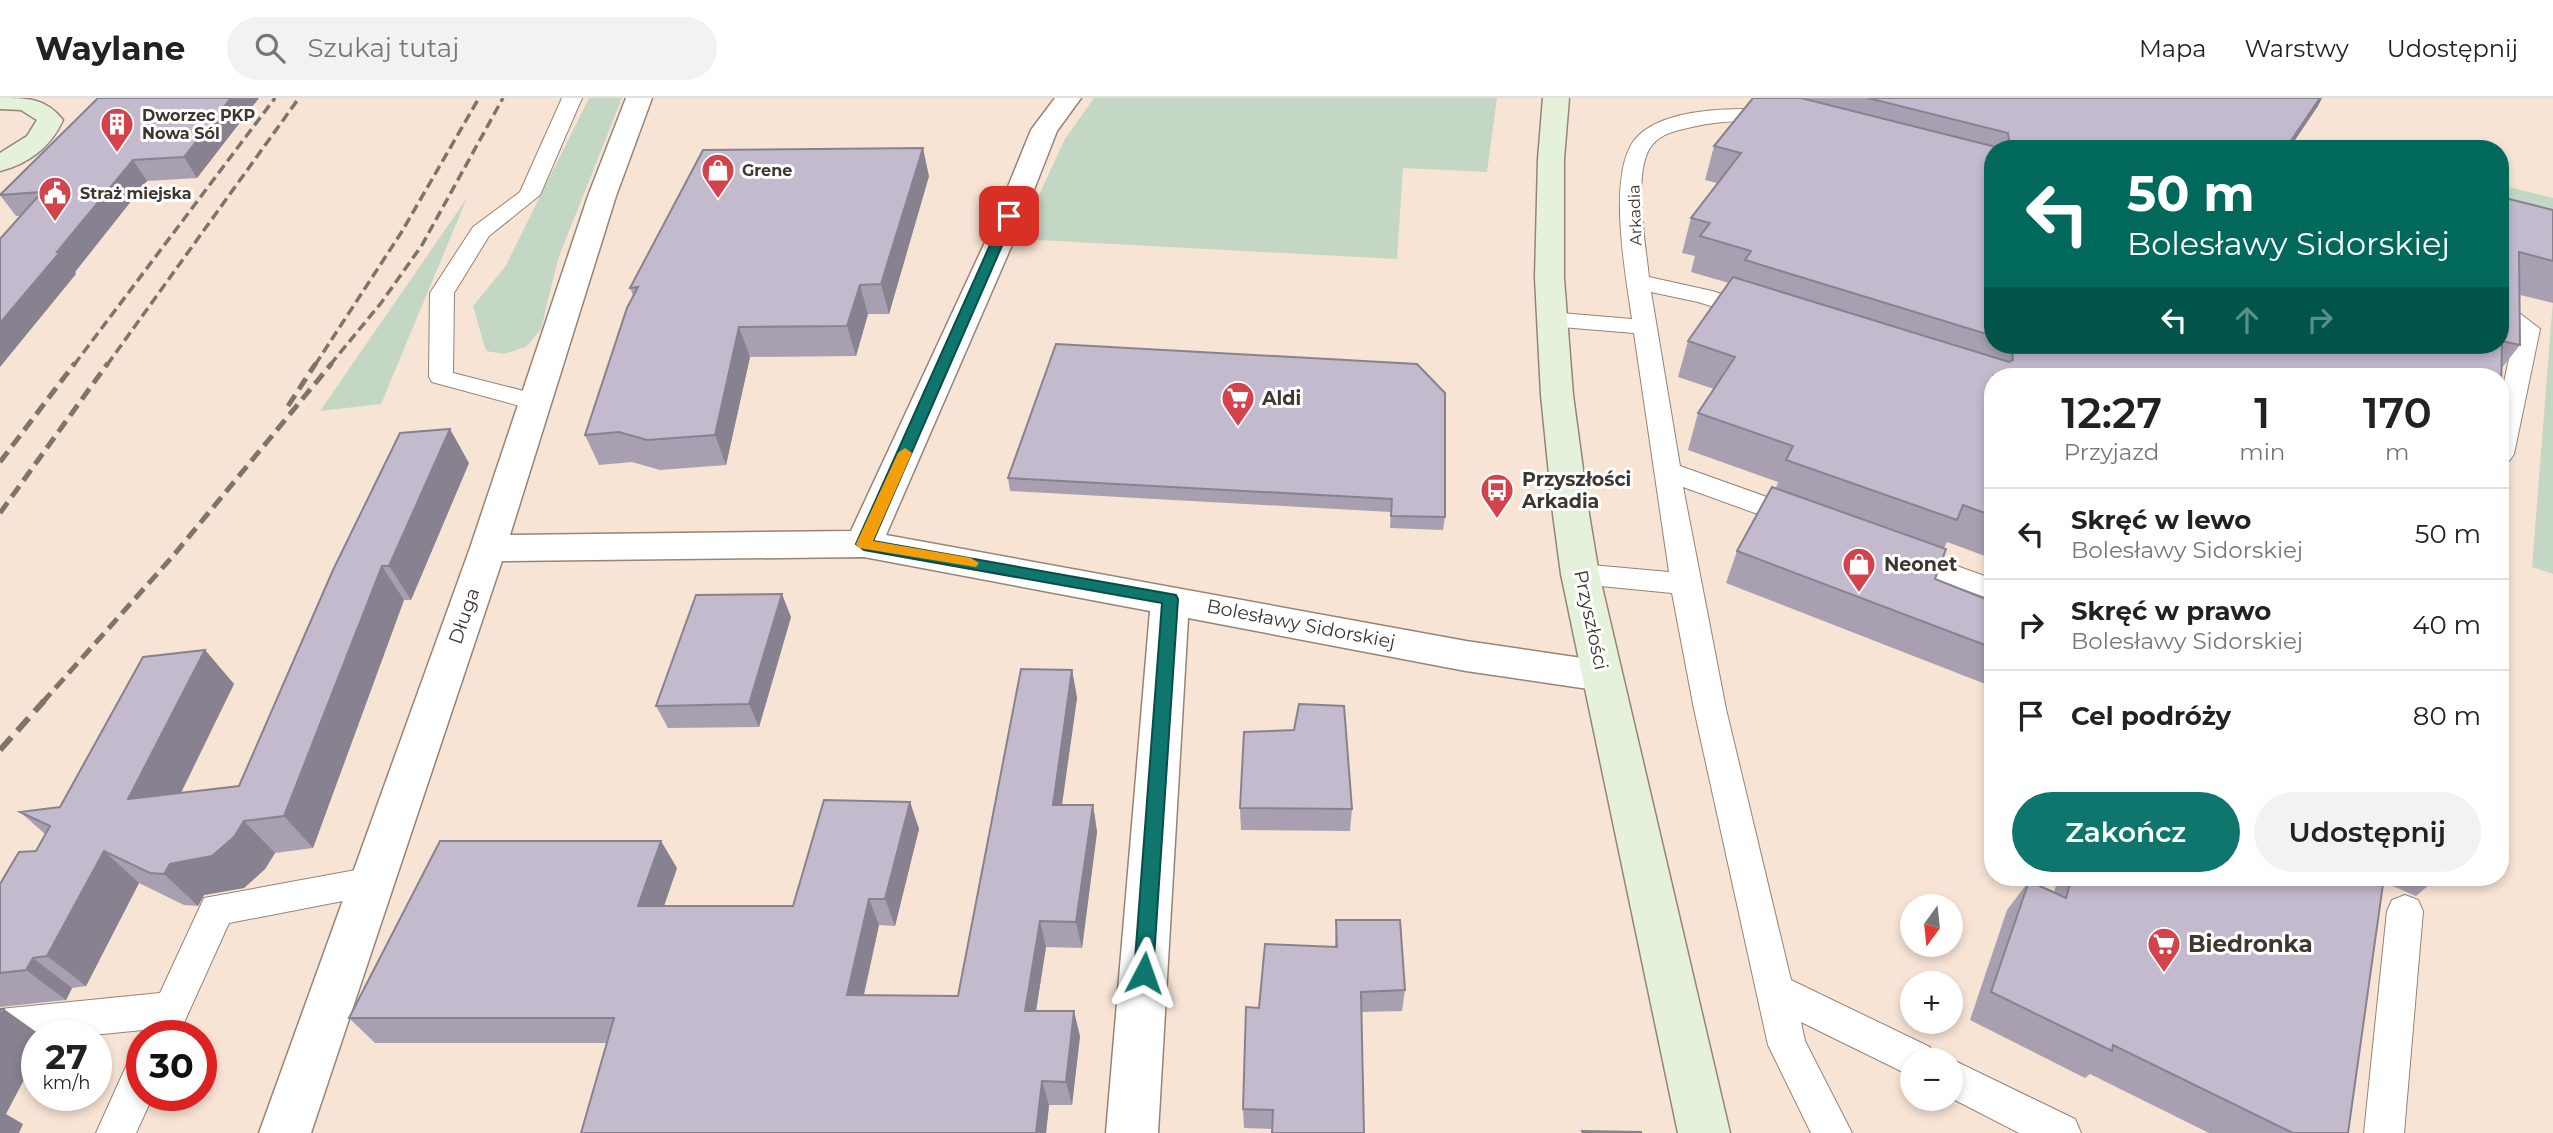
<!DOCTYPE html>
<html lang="pl">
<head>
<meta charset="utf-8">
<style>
	:root { --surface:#fff; --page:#f2f2f2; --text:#222; --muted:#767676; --line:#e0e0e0; --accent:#0f766e }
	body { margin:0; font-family:Montserrat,sans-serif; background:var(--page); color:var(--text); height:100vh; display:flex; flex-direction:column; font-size:26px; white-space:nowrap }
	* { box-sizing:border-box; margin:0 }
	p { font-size:23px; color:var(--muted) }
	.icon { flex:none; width:38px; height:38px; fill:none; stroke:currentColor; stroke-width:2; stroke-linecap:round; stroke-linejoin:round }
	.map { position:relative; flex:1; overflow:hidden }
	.drawer { position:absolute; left:1984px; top:270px; width:525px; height:518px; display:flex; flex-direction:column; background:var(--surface); border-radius:28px; box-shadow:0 4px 10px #0003 }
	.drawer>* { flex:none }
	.hud { position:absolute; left:1984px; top:42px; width:525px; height:214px; border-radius:28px; box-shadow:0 4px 10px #0003; background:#00695c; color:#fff; overflow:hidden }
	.needle { width:46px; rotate:195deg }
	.fabs { position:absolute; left:1900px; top:796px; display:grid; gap:14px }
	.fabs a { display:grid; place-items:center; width:63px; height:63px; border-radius:50%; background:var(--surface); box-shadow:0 4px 10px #0003; font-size:35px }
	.speed { position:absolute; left:21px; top:922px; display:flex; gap:14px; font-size:35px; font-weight:700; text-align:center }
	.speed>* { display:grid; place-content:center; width:91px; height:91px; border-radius:50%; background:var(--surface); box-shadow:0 4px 10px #0003; line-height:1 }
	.speed small { font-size:18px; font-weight:400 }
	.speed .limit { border:10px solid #d22; background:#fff; color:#111 }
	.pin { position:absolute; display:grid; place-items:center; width:60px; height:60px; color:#fff; margin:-30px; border-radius:14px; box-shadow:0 4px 10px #0006 }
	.me { position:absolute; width:77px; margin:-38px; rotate:4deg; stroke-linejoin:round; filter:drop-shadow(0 0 5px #0008) }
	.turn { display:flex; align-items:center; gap:24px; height:147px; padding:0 28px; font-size:32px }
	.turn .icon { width:91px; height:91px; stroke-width:2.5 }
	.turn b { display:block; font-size:49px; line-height:60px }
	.lanes { display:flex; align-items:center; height:66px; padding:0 28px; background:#0003; justify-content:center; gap:35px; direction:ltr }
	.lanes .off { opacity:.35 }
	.eta { display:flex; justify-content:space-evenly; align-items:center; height:119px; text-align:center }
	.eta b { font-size:42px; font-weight:600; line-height:49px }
	.button { display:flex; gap:14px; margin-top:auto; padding:14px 28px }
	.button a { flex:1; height:80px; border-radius:42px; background:var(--accent); color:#fff; font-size:28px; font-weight:600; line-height:80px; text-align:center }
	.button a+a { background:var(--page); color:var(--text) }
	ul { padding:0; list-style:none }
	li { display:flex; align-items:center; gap:21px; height:91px; padding:0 28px; border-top:2px solid var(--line) }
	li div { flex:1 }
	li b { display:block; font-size:26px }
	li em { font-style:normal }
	header { display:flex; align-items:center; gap:42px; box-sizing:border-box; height:98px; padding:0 35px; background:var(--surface); border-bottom:2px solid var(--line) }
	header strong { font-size:33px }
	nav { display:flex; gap:38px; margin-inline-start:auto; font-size:24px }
	.search { width:490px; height:63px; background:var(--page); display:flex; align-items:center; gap:18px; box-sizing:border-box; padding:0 24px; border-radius:38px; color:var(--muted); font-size:26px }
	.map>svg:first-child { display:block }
	.green { fill:#c4d7c5 }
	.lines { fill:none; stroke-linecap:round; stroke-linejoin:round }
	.lane-casing { stroke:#958477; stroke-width:2 }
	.street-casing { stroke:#958477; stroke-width:3 }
	.secondary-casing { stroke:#958477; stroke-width:3 }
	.lane { fill:#fff; fill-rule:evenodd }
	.street { fill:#fff; fill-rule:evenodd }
	.secondary { fill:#e6f1db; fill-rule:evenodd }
	.rail-far2 { stroke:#7f736a; stroke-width:3.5; stroke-dasharray:10 5; stroke-linecap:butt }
	.rail-far1 { stroke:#7f736a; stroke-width:5; stroke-dasharray:13 7; stroke-linecap:butt }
	.rail { stroke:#7f736a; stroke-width:6; stroke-dasharray:17 9; stroke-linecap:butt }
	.wall { fill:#a8a0b0 }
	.shaded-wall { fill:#888290 }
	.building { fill:#c3bacd; stroke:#888290; stroke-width:2 }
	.route { fill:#0f766e; stroke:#0a4d48; stroke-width:2 }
	.slow { fill:#f59e0b }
	.labels { text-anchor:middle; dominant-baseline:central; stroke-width:6; stroke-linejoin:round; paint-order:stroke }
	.far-poi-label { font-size:16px; font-weight:bold; fill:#3e3630; stroke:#fff; text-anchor:start }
	.far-street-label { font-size:16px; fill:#3e3630; stroke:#fff }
	.poi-label { font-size:19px; font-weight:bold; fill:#3e3630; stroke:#fff; text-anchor:start }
	.street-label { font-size:19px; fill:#3e3630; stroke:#fff }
	.near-poi-label { font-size:23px; font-weight:bold; fill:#3e3630; stroke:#fff; text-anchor:start }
</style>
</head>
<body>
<header>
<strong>Waylane</strong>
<div class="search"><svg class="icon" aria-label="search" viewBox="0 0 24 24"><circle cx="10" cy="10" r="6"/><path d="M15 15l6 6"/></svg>Szukaj tutaj</div>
<nav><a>Mapa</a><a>Warstwy</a><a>Udostępnij</a></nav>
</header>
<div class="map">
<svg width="2553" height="1035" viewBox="0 0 2553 1035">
	<rect width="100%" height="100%" fill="#f7e4d5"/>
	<path class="green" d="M589 0H622L558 161 541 231 526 249 504 256 486 253 473 208 505 169Z
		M1094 0H1497L1487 74 1403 70 1397 161 1038 142 1028 135 1025 127 1065 41Z
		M2501 87 2553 100V126L2501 114Z
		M467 100 381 306 320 313Z
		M2553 202V476L2532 469Z"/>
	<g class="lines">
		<defs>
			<path id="lane" d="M562 0H582L540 97 489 138 454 195 453 275 544 298 548 304 544 310 535 312 432 284 429 279 430 195 473 129 520 94Z
				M1745 11 1777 15 1787 21C1780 31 1768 25 1757 24 1735 22 1713 24 1692 29 1679 32 1662 35 1653 46 1631 69 1646 149 1649 179L1712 193 1764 210 1768 215 1764 220 1756 222 1698 204 1651 194 1680 368 1809 414 1813 421 1809 428 1799 431 1683 389 1726 611 1791 882 1930 949 1935 962H1913V979L1801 924 1805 943 1852 1035H1811L1768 947 1694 611 1672 495 1580 486 1570 483 1566 476 1570 469 1580 466 1669 474 1634 235 1549 228 1541 226 1537 221 1541 216 1549 214 1632 221C1626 178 1605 70 1638 38 1662 14 1714 11 1745 11Z
				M2501 205 2509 207 2540 231 2514 356 2510 362 2501 365V298L2515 233 2501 223Z
				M1901 448 1993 481V502L1891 465 1887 458 1891 451Z
				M372 769 384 773 390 784 384 795 229 825 178 938H142V942L140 938 143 932 82 938H37V943L0 947V911L160 895 204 800Z
				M2405 797 2418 802 2423 813 2404 1035H2364L2387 813 2392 802Z
				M142 958V998H153L136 1035H96L128 964Z
				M1951 961 2075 1021 2081 1035H2019L1951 1000V962H1948Z"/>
			<path id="street" d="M626 0H652L616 98 510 437 851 433 987 140 1031 32 1055 0H1081L1057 33 1015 140 886 437 1466 543 1602 563 1616 567 1622 578 1616 589 1602 593 1466 573 1188 520 1158 1035H1106L1150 513 864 459 502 463 311 1035H259L470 450 588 98Z"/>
			<path id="secondary" d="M0 0C27 0 46 0 63 22 51 49 28 66 0 73V55L27 38 37 22 21 12 0 11Z
				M1543 0H1569L1564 61V180L1573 297 1589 416 1599 476 1730 1035H1678L1561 476 1553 416 1541 297 1535 180 1538 61Z"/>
		</defs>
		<use href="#lane" class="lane-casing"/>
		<use href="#street" class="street-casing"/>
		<use href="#secondary" class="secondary-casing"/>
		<use href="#lane" class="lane"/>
		<use href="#street" class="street"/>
		<use href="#secondary" class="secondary"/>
		<path class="rail-far2" d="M74 267 275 0
			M107 267 299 0
			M315 267 401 135 479 0
			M330 267 381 205 422 147 503 0"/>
		<path class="rail-far1" d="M288 308 316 265
			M0 364 75 265
			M0 415 108 265
			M42 605 173 458 332 265"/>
		<path class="rail" d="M0 652 44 603"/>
	</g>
	<path class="wall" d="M259 0 197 80 147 83 75 174 76 176 21 118H16L0 97Z
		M1753 0H2322L2291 48 2302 51H1993V247H2501V99L2553 112V205L2520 197V247L2501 271 1993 278V461L1947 444 1944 450 1935 481 1993 504V589L1726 485 1737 453 1776 390 1778 384 1688 352 1698 315 1714 291 1678 279 1688 243 1729 185 1691 174 1695 158 1682 155 1691 120 1717 85 1705 82 1714 48Z
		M929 78 889 216H868L856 258 750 259 726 367 660 372 632 364 599 367 585 337 633 197 630 190Z
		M1056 246 1445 419 1443 432 1390 430 1391 414 1010 393 1008 380Z
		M469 365 411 502H404L313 750 275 755 265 771 244 790 204 797 198 808 184 807 139 785 86 888 72 890 66 902 0 909V786L36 753 45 736 20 714 60 709 205 552 234 586 180 695 239 688 333 472Z
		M791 519 759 629 668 630 656 608Z
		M1072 572 1077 600 1062 707H1093L1097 734 1082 850 1046 849 1036 913 1080 938 1072 1007H1049L1046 1035H581L607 945H375L349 920 677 770 664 808H793L910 704 919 731 895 828 879 827 864 897 958 898Z
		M1240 710 1352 711 1350 733 1241 732Z
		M2059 779H2438L2416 798 2383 784 2348 1035H2209L2090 976 2085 980 1970 922 2007 812 2029 783 2054 794Z
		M1336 822 1405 892 1402 913 1361 914 1272 1031 1244 1030 1243 1011 1259 910 1335 849Z"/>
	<path class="shaded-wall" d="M231 0H259L197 80 184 59Z
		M2320 0H2322L2318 8 2289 51H2286Z
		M923 50 929 78 889 216 881 186Z
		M133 62 147 83 75 174 76 176 0 269V225Z
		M860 187 868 216 856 258 847 228Z
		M739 229 750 259 726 367 715 337Z
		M450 331 469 365 411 502 389 468Z
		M382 468 404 502 313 750 284 718Z
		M782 496 791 519 759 629 749 606Z
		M205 552 234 586 162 734 128 701Z
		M1072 572 1077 600 1058 734 1053 707Z
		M910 704 919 731 895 828 885 801Z
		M1093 707 1097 734 1082 850 1076 824Z
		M244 723 275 755 265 771 244 790 204 797 198 808 164 776 170 766Z
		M661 743 677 770 655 834 638 808Z
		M104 753 139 785 86 888 47 858Z
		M869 801 879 827 858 922 847 897Z
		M1040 823 1046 849 1032 938 1025 913Z
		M33 860 72 890 66 902 26 872Z
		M4 911 42 938H37V957L6 1016 23 1026 19 1035H0V919Z
		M1074 913 1080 938 1072 1007 1066 984Z
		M1042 983 1049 1007 1046 1035H1036Z"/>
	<path class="building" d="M98 0H231L184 59 133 62 57 154H60L0 225V141L42 94 0 97Z
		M1753 0H1801L2004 51H1993V238L1745 162 1751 153 1700 138 1710 125 1691 120 1741 55 1714 48Z
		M1868 0H2320L2288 47 2302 51H2007L2010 49 2008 35Z
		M923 50 881 186 860 187 847 228 739 229 715 337 647 342 619 334 585 337 627 210 638 189 630 190 703 52Z
		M2501 99 2553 112V163L2519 154 2520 247 2502 243 2501 297V278H1993V418L1963 407 1957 422 1786 362 1793 348 1698 315 1735 259 1688 243 1733 179 2009 264 2013 262 2011 247H2501Z
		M1056 246 1417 266 1445 295V419L1391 418 1392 401 1008 380Z
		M450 331 389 468H382L284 718 244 723 234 739 212 758 170 766 164 776 150 775 104 753 47 858 33 860 26 872 0 875V786L19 754 36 753 50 728 20 714 60 709 143 559 205 552 128 701 239 688 333 472 400 335Z
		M1772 389 1946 451 1935 481 1993 504V550L1737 453Z
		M2501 449H2503L2501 586Z
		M782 496 749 606 656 608 696 497Z
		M1021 571 1072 572 1053 707H1093L1076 824 1040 823 1025 913H1074L1066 984 1042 983 1036 1035H581L614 920H349L440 743H661L638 808H793L824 702 910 704 885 801H869L847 897 958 898Z
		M1299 606 1344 608 1352 711 1240 710 1244 634 1294 632Z
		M2072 779H2384L2348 1035H2293L2113 947 2112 953 1991 894 2029 783 2066 800Z
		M1336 822H1400L1405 892 1361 894 1364 1035H1272L1273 1012 1243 1011 1246 909 1259 910 1265 846 1337 849Z
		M0 911H4L0 919Z
		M1582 1033 1641 1034V1035H1583Z"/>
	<path class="route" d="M1009 115 1015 118 873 443 1176 497 1178 501 1153 875 1151 881 1144 884 1137 881 1134 875 1162 505 864 452 856 446 1003 118Z"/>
	<path class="slow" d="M905 350 912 355 873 443 971 460 979 465 976 469 859 450 856 446 898 355Z"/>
	<defs>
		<symbol id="building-pin" viewBox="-11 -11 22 30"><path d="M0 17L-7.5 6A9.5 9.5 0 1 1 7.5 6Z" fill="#d3434b" stroke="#fff"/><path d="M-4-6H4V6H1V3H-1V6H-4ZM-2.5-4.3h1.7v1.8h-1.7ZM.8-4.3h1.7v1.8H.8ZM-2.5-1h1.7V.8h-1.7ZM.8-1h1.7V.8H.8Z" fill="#fff"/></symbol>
		<symbol id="shop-pin" viewBox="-11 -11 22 30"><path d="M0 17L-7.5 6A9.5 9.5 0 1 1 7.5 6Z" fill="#d3434b" stroke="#fff"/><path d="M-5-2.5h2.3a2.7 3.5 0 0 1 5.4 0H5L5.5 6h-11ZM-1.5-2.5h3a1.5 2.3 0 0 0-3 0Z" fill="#fff"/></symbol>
		<symbol id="civic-pin" viewBox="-11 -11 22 30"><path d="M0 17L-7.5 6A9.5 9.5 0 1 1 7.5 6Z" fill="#d3434b" stroke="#fff"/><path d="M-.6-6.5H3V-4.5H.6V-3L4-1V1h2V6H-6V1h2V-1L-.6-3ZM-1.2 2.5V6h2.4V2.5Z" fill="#fff"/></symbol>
		<symbol id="supermarket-pin" viewBox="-11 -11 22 30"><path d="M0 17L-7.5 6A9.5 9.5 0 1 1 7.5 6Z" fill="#d3434b" stroke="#fff"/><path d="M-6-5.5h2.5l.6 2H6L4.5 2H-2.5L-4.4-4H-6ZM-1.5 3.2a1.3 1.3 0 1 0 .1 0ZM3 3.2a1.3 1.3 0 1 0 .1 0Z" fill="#fff"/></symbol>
		<symbol id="bus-pin" viewBox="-11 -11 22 30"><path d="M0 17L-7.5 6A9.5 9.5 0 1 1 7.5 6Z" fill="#d3434b" stroke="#fff"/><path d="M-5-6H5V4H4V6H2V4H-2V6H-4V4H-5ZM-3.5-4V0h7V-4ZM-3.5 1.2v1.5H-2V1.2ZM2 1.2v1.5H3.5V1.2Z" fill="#fff"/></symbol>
	</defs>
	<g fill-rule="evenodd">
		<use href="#building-pin" x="98" y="7" width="38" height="52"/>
		<use href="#shop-pin" x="699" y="53" width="38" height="52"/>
		<use href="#civic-pin" x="36" y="76" width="38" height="52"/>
		<use href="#supermarket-pin" x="1219" y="281" width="38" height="52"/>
		<use href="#bus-pin" x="1478" y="373" width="38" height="52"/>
		<use href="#shop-pin" x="1840" y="447" width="38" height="52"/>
		<use href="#supermarket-pin" x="2145" y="827" width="38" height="52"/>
	</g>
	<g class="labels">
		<g class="far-poi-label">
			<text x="142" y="17">Dworzec PKP<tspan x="142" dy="18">Nowa Sól</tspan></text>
			<text x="742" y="72">Grene</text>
			<text x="80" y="95">Straż miejska</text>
		</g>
		<g class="far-street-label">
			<text transform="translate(1635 117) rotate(-92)">Arkadia</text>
		</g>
		<g class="poi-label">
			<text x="1262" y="300">Aldi</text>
			<text x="1522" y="381">Przyszłości<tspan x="1522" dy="22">Arkadia</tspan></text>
			<text x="1884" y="466">Neonet</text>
		</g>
		<g class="street-label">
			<text transform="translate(464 518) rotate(-71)">Długa</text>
			<text transform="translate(1591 522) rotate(78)">Przyszłości</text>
			<text transform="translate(1301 526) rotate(11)">Bolesławy Sidorskiej</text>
		</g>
		<g class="near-poi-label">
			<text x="2188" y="846">Biedronka</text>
		</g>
	</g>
</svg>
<div class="fabs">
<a><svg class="needle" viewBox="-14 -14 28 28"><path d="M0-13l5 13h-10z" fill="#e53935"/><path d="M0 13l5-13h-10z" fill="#767676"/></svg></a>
<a>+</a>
<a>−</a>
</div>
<div class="speed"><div>27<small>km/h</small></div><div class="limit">30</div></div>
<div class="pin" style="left:1009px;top:118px;background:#d93025"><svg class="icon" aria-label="arrive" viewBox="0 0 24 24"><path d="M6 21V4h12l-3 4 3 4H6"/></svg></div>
<svg class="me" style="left:1144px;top:875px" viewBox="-20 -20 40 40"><path d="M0-17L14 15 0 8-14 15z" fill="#0f766e" stroke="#fff" stroke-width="4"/></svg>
<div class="hud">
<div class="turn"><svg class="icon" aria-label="left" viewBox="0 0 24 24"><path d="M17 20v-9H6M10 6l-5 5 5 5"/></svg><div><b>50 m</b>Bolesławy Sidorskiej</div></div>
<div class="lanes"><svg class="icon" aria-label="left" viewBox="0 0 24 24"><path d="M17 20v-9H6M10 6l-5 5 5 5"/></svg><svg class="icon off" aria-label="ahead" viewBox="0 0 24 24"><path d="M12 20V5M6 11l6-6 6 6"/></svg><svg class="icon off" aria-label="right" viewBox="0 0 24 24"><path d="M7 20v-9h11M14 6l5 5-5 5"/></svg></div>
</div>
<section class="drawer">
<div class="eta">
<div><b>12:27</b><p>Przyjazd</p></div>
<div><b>1</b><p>min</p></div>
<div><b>170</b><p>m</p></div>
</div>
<ul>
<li><svg class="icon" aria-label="left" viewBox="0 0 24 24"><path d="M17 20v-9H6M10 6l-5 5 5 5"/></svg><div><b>Skręć w lewo</b><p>Bolesławy Sidorskiej</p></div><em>50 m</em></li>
<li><svg class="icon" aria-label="right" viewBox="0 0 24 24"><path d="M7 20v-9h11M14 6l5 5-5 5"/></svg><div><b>Skręć w prawo</b><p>Bolesławy Sidorskiej</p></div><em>40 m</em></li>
<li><svg class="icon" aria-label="arrive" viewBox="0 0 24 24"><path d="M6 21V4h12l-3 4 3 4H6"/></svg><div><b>Cel podróży</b></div><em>80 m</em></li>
</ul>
<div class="button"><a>Zakończ</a><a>Udostępnij</a></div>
</section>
</div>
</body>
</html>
